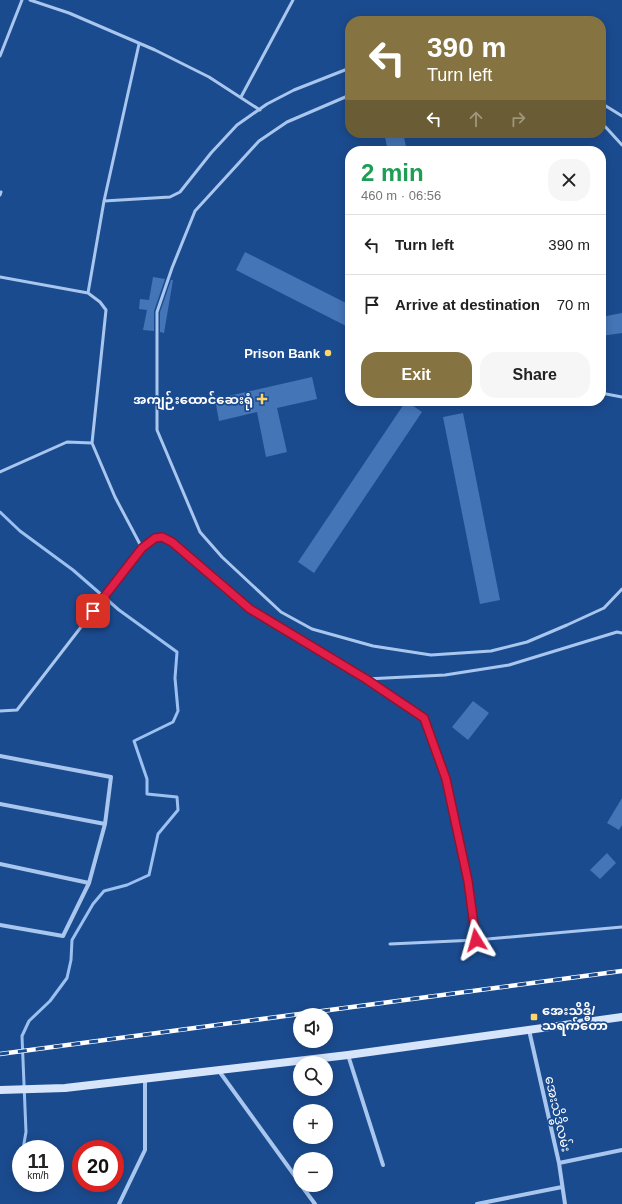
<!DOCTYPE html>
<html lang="en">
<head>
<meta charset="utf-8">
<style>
	:root { --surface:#fff; --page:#f6f6f6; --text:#222; --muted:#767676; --line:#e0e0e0; --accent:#857341 }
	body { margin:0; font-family:Arial,"Noto Sans Myanmar",sans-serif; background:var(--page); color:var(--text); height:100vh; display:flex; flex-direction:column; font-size:15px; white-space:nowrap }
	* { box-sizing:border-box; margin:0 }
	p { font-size:13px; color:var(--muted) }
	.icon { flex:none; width:22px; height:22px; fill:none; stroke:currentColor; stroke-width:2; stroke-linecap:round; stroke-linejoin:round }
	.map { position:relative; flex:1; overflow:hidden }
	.sheet { position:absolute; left:345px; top:146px; width:261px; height:260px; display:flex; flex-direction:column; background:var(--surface); border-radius:16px; box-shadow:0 2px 10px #0003 }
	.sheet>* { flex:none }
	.hud { position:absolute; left:345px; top:16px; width:261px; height:122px; border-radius:16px; box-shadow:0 2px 10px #0003; background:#857341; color:#fff; overflow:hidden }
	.buttons { position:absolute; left:293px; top:1008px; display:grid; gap:8px }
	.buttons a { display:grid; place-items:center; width:40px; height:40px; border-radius:50%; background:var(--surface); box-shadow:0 2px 10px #0003; font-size:20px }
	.speed { position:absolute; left:12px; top:1140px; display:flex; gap:8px; font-size:20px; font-weight:700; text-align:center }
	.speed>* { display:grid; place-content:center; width:52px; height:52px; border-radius:50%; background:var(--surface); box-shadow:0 2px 10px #0003; line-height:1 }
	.speed small { font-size:10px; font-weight:400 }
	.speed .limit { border:6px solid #d22; background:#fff; color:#111 }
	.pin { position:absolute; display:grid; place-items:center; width:34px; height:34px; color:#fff; margin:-17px; border-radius:8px; box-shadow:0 2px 6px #0006 }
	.me { position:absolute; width:44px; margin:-22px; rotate:352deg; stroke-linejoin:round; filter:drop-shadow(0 0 3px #0008) }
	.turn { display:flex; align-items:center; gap:14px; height:84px; padding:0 16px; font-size:18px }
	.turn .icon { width:52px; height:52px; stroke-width:2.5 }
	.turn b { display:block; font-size:28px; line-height:34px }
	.lanes { display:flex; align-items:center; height:38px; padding:0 16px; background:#0003; justify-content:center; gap:20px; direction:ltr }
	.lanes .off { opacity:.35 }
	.round { display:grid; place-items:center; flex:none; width:42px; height:42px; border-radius:16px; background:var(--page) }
	.summary { display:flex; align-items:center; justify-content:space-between; height:68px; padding:0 16px }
	h1 { font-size:24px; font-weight:700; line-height:30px; color:#1e9e55 }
	.button { display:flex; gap:8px; margin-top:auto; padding:8px 16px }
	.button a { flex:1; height:46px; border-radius:16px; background:var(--accent); color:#fff; font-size:16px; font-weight:700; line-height:46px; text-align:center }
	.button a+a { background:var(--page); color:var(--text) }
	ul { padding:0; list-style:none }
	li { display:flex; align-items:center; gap:12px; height:60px; padding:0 16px; border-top:1px solid var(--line) }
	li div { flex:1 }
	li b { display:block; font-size:15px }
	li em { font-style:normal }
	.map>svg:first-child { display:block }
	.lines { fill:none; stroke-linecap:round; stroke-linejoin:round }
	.stream { stroke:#9cc1f0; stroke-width:3 }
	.building { fill:#4475b7 }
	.lane { stroke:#a9c7ee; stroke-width:3 }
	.street { stroke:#a9c7ee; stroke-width:4 }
	.secondary { stroke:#d6e5fa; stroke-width:8 }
	.rail-casing { stroke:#fff; stroke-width:4.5 }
	.rail { stroke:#1b4b8f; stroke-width:3; stroke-dasharray:9; stroke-linecap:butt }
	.route-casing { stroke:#92132f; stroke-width:10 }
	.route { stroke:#e11d48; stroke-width:7 }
	.poi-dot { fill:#fed667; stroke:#1b4b8f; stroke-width:1.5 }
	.labels { text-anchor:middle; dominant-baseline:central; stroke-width:3.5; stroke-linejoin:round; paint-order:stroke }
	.poi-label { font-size:13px; font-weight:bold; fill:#fff; stroke:#1b4b8f; text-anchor:end }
	.street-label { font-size:13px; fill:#fff; stroke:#1b4b8f }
</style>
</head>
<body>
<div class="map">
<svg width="622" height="1204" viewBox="0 0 622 1204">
	<rect width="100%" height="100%" fill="#1b4b8f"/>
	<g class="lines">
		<path class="stream" d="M0 512 20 531 73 570 119 610 177 652 175 678 178 711 173 722 134 741 147 779V794L177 797 178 810 158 834 149 875 127 885 104 891 93 904 72 940 71 960 67 978 50 1001 29 1021 22 1036 26 1132 23 1149"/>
	</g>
	<path class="building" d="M384 133H403L407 151H388Z
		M245 252 350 305V328L236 270Z
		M153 277 165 279 154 311V331L143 330 147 310 139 309 140 299 149 300Z
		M171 280H173L164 333 160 332V312Z
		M622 313V333L601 336V317Z
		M312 377 317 399 277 408 287 452 266 457 257 412 219 421 215 399Z
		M406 401 422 412 314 573 298 562Z
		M463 413 500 600 480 604 443 417Z
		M473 701 489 713 468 740 452 727Z
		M622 798V825L619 830 607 823Z
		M607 853 616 863 600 879 590 870Z"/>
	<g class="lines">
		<path class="lane" d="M30 0 69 13 155 50 209 77 260 110
			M0 56 22 0
			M350 95 287 122 259 141 195 211 172 268 157 312V430L200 532 222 557 281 612 312 629 373 646 431 655 491 651 527 642 567 625 604 608 622 589
			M241 97 293 0
			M601 103 622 116
			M601 122 622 145
			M0 195 1 192
			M104 201 170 197 180 192 211 153 237 125 267 104 294 90 350 68
			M0 277 88 293 100 302 106 310 92 443 115 497 142 548
			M88 293 104 201 139 44
			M601 393 622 397
			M0 472 67 442 92 443
			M366 679 445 675 509 665 617 632 622 633
			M0 711 17 710 142 548C155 538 156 535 172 542L250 609 366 679 424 718 447 779 468 881 476 940 390 944
			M476 940 622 927"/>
		<path class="street" d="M0 756 111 777 105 824 89 883 63 936 0 925
			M0 804 105 824
			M0 864 89 883
			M529 1030 559 1163 565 1204
			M348 1055 383 1165
			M219 1071 300 1183
			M559 1163 622 1150
			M301 1185 315 1204
			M119 1204 145 1150V1079
			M477 1204 562 1187"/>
		<path class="secondary" d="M0 1090 65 1088 348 1055 622 1017"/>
		<defs>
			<path id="rail" d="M0 1054 622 971"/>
		</defs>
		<use href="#rail" class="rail-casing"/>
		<use href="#rail" class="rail"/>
	</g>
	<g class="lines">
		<defs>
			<path id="route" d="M93 611 142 548 155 538 162 537 172 542 250 609 366 679 424 718 446 779 468 881 476 940"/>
		</defs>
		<use href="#route" class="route-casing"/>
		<use href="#route" class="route"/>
	</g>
	<g class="poi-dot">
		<circle cx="328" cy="353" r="4"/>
		<path d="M260 393h4v4h4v4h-4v4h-4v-4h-4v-4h4z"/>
		<rect x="530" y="1013" width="8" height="8" rx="2"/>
	</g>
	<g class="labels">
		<g class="poi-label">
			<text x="320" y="353">Prison Bank</text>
			<text x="253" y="399">အကျဉ်းထောင်ဆေးရုံ</text>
			<text x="542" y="1010" text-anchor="start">အေးသိဒ္ဓိ/<tspan x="542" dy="15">သရက်တော</tspan></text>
		</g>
		<g class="street-label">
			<text transform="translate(558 1114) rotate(77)">အေးသိဒ္ဓိလမ်း</text>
		</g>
	</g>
</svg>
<div class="buttons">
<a><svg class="icon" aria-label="sound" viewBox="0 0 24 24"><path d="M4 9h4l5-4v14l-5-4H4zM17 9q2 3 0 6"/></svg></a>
<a><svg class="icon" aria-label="search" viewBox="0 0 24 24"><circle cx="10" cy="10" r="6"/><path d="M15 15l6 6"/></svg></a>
<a>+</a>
<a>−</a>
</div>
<div class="speed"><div>11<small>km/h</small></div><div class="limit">20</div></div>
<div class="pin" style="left:93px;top:611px;background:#d93025"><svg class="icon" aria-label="arrive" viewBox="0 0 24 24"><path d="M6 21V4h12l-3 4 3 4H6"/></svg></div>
<svg class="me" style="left:476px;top:940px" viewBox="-20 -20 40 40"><path d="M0-17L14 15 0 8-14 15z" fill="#e11d48" stroke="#fff" stroke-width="4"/></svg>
<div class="hud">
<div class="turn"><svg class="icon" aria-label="left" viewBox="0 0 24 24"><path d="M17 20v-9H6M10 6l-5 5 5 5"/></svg><div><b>390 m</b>Turn left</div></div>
<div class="lanes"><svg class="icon" aria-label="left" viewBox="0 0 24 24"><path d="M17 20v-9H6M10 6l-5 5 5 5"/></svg><svg class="icon off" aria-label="ahead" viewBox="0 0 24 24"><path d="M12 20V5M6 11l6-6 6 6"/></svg><svg class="icon off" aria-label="right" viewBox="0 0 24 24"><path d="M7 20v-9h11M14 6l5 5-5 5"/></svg></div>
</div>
<section class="sheet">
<div class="summary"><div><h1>2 min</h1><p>460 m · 06:56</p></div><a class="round"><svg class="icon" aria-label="close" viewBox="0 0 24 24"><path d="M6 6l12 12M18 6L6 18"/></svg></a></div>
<ul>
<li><svg class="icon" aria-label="left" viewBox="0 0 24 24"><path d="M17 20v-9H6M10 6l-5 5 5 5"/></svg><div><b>Turn left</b></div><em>390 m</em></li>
<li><svg class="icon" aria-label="arrive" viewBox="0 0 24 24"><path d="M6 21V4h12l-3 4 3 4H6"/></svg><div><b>Arrive at destination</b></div><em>70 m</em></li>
</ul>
<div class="button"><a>Exit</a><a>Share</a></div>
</section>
</div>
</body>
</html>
